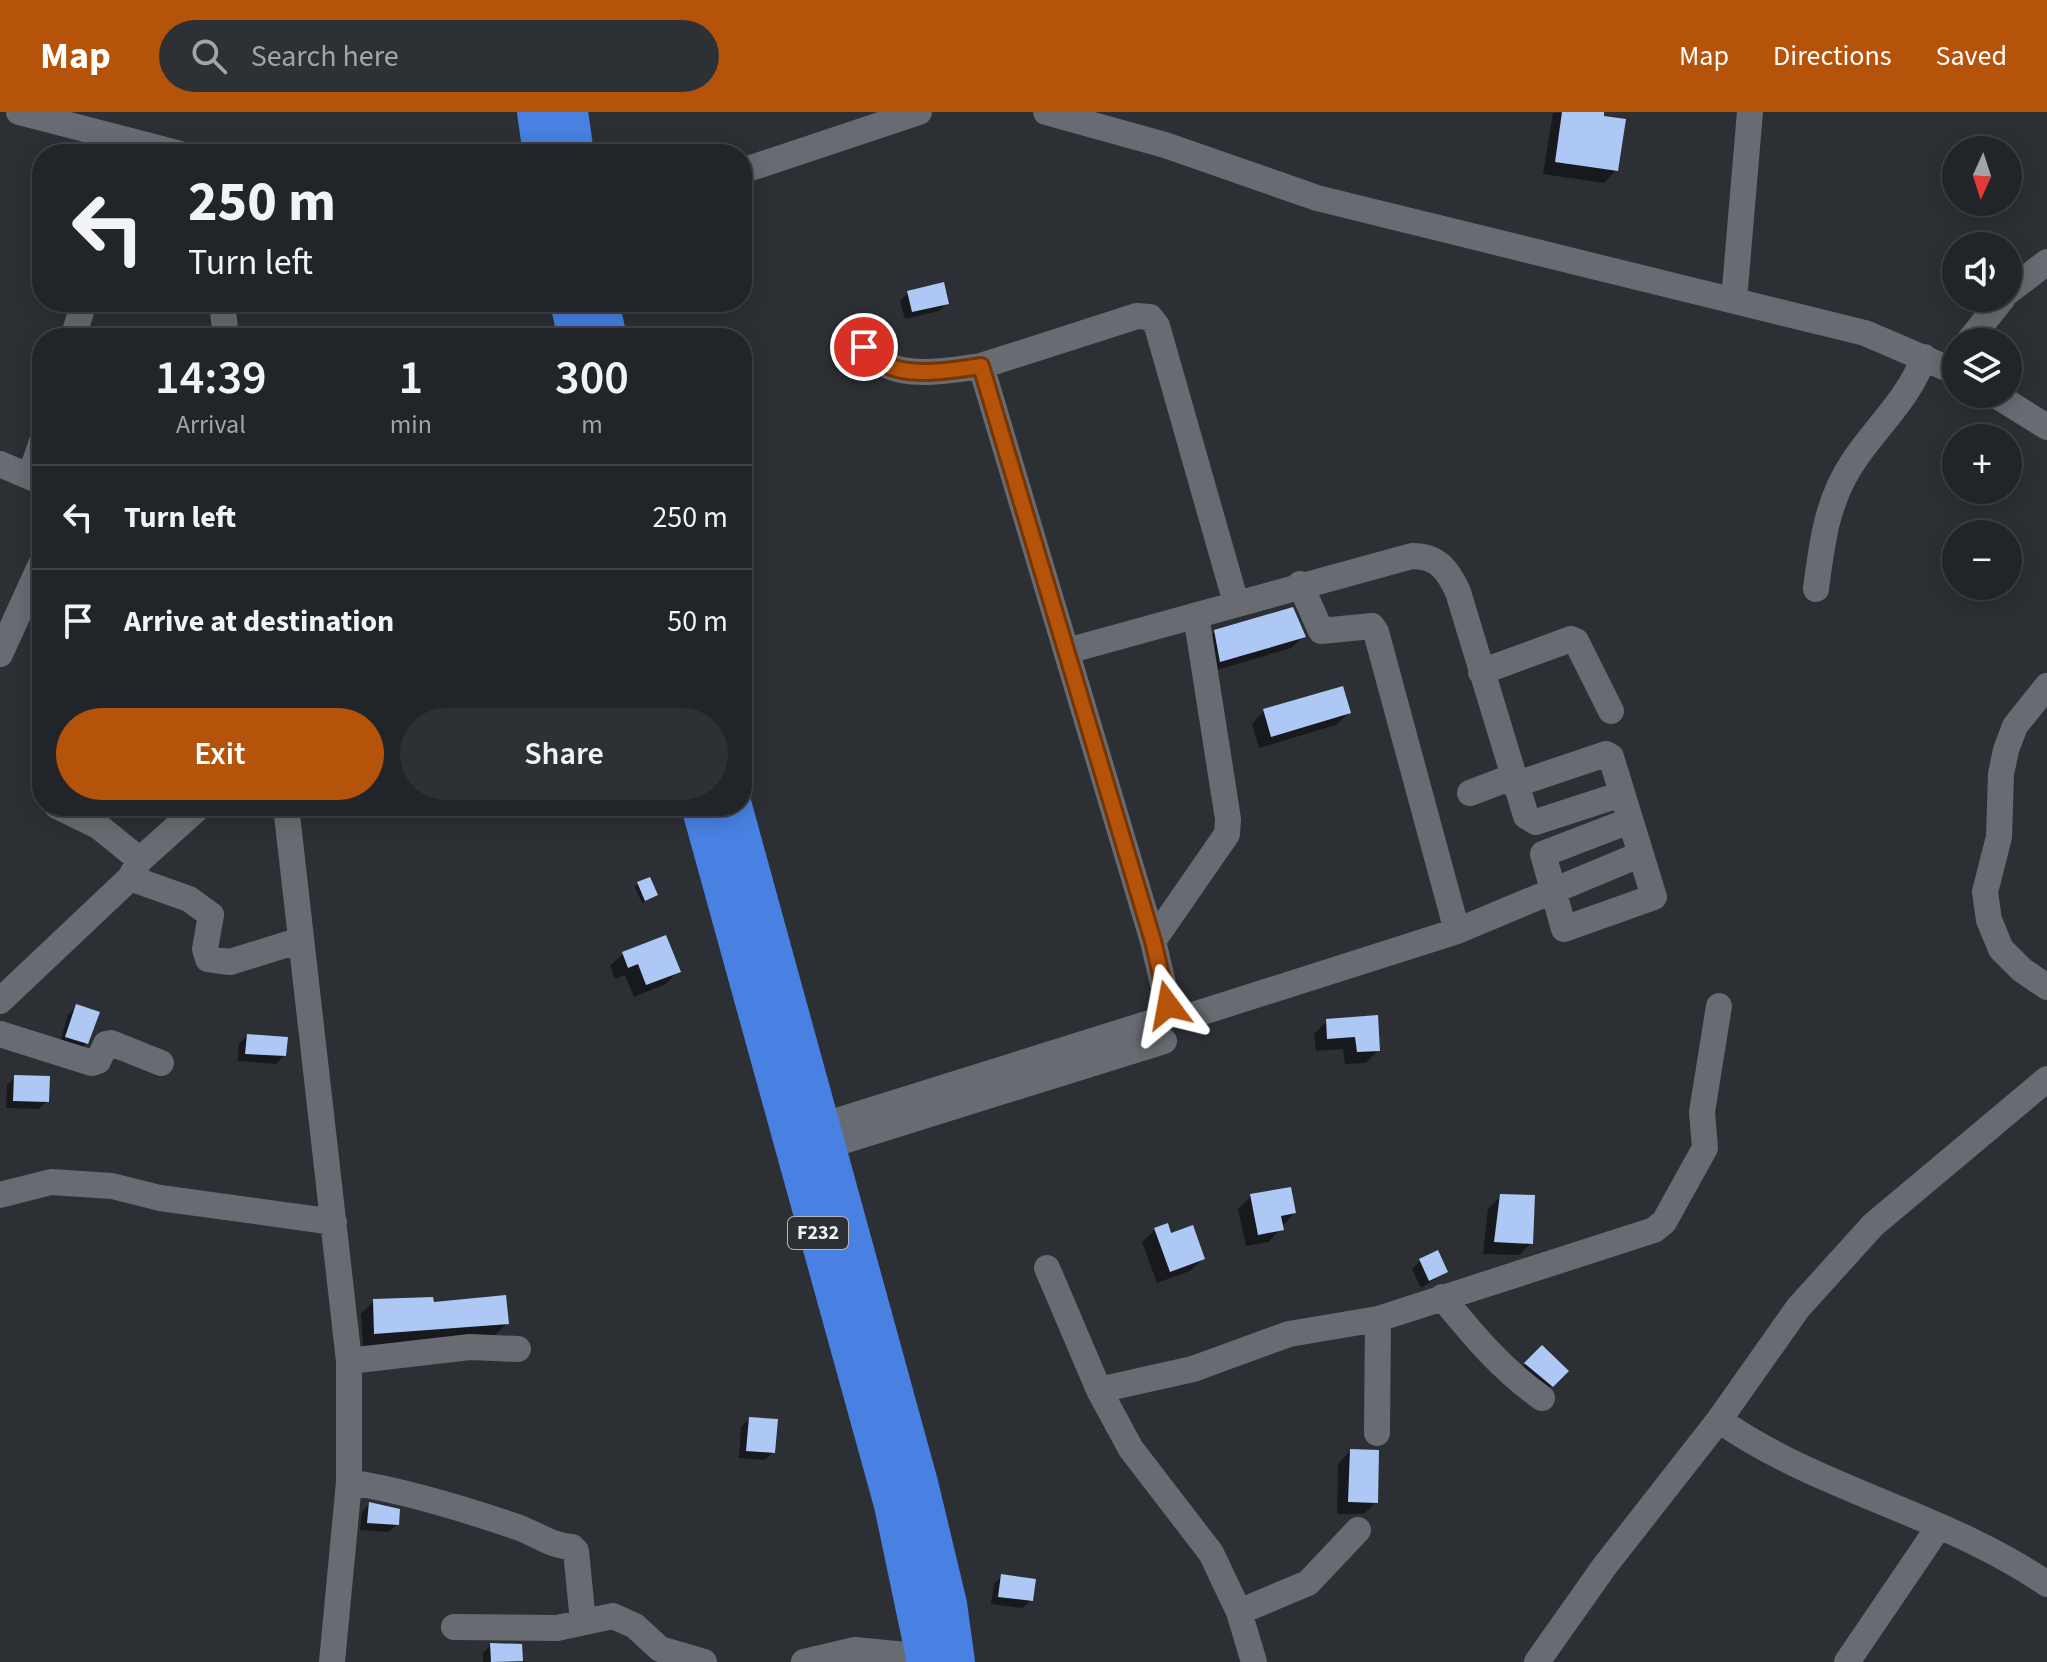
<!DOCTYPE html>
<html lang="en">
<head>
<meta charset="utf-8">
<style>
	:root { --surface:#212428; --page:#2d3034; --text:#f1f3f6; --muted:#a2a4a8; --line:#3e4145; --accent:#b45309 }
	body { margin:0; font-family:"Source Sans 3",sans-serif; background:var(--page); color:var(--text); height:100vh; display:flex; flex-direction:column; font-size:30px; white-space:nowrap }
	* { box-sizing:border-box; margin:0 }
	p { font-size:26px; color:var(--muted) }
	.icon { flex:none; width:44px; height:44px; fill:none; stroke:currentColor; stroke-width:2; stroke-linecap:round; stroke-linejoin:round }
	.map { position:relative; flex:1; overflow:hidden }
	.side { position:absolute; left:32px; top:216px; width:720px; height:488px; display:flex; flex-direction:column; background:var(--surface); border-radius:32px; box-shadow:0 4px 20px #0003,0 0 0 2px var(--line) }
	.side>* { flex:none }
	.banner { position:absolute; left:32px; top:32px; width:720px; height:168px; border-radius:32px; box-shadow:0 4px 20px #0003,0 0 0 2px var(--line); background:#212428; color:var(--text); overflow:hidden }
	.needle { width:52px; rotate:183deg }
	.buttons { position:absolute; left:1942px; top:24px; display:grid; gap:16px }
	.buttons a { display:grid; place-items:center; width:80px; height:80px; border-radius:50%; background:var(--surface); box-shadow:0 4px 20px #0003,0 0 0 2px var(--line); font-size:40px }
	.pin { position:absolute; display:grid; place-items:center; width:68px; height:68px; color:#fff; margin:-34px; border:4px solid #fff; border-radius:50%; box-shadow:0 2px 8px #0007 }
	.me { position:absolute; width:88px; margin:-44px; rotate:347deg; stroke-linejoin:round; filter:drop-shadow(0 0 6px #0008) }
	.turn { display:flex; align-items:center; gap:28px; height:168px; padding:0 24px; font-size:36px }
	.turn .icon { width:104px; height:104px; stroke-width:2.5 }
	.turn b { display:block; font-size:56px; line-height:68px }
	.eta { display:flex; justify-content:space-evenly; align-items:center; height:136px; text-align:center }
	.eta b { font-size:48px; font-weight:600; line-height:56px }
	.cta { display:flex; gap:16px; margin-top:auto; padding:16px 24px }
	.cta a { flex:1; height:92px; border-radius:48px; background:var(--accent); color:#fff; font-size:32px; font-weight:600; line-height:92px; text-align:center }
	.cta a+a { background:var(--page); color:var(--text) }
	ul { padding:0; list-style:none }
	li { display:flex; align-items:center; gap:24px; height:104px; padding:0 24px; border-top:2px solid var(--line) }
	li div { flex:1 }
	li b { display:block; font-size:30px }
	li em { font-style:normal }
	header { display:flex; align-items:center; gap:48px; box-sizing:border-box; height:112px; padding:0 40px; background:var(--accent); color:#fff }
	header strong { font-size:38px }
	nav { display:flex; gap:44px; margin-inline-start:auto; font-size:28px }
	.search { width:560px; height:72px; background:var(--page); display:flex; align-items:center; gap:20px; box-sizing:border-box; padding:0 28px; border-radius:44px; color:var(--muted); font-size:30px }
	.map>svg:first-child { display:block }
	.shadow { fill:#0007 }
	.building { fill:#adc8f5 }
	.lines { fill:none; stroke-linecap:round; stroke-linejoin:round }
	.minor { stroke:#686b71; stroke-width:26 }
	.highway { stroke:#4881e2; stroke-width:38 }
	.route-casing { stroke:#753606; stroke-width:20 }
	.route { stroke:#b45309; stroke-width:14 }
	.labels { text-anchor:middle; dominant-baseline:central; stroke-width:8; stroke-linejoin:round; paint-order:stroke }
	.shield { fill:#2c3035; stroke:#b4b6bb; stroke-width:2 }
	.shield-label { font-size:20px; font-weight:bold; fill:#eef0f4 }
</style>
</head>
<body>
<header>
<strong>Map</strong>
<div class="search"><svg class="icon" aria-label="search" viewBox="0 0 24 24"><circle cx="10" cy="10" r="6"/><path d="M15 15l6 6"/></svg>Search here</div>
<nav><a>Map</a><a>Directions</a><a>Saved</a></nav>
</header>
<div class="map">
<svg width="2047" height="1550" viewBox="0 0 2047 1550">
	<rect width="100%" height="100%" fill="#2c3035"/>
	<path class="shadow" d="M1602 0 1616 58 1604 71 1543 62 1553 1Z
		M908 181 947 191 939 199 905 207 900 189Z
		M1216 519 1304 524 1291 536 1207 561 1203 532Z
		M1264 599 1349 601 1336 613 1259 636 1252 612Z
		M638 772 656 783 642 791 635 775Z
		M623 842 678 859 666 872 634 885 625 863 615 867 610 854Z
		M76 895 87 931 79 939 59 933 68 903Z
		M1376 906 1378 938 1366 951 1345 952 1343 937 1316 939 1314 922 1327 909Z
		M247 924 284 944 276 952 238 949 239 932Z
		M15 965 47 989 39 997 6 996 7 973Z
		M1251 1084 1294 1101 1269 1130 1246 1134 1238 1097Z
		M1501 1084 1531 1131 1519 1143 1483 1142 1488 1097Z
		M1155 1118 1170 1123 1203 1147 1190 1159 1157 1171 1142 1130Z
		M1420 1149 1446 1160 1421 1176 1412 1157Z
		M374 1189 432 1192 507 1211 495 1223 363 1234 361 1202Z
		M1542 1236 1566 1259 1544 1281 1518 1260Z
		M749 1307 773 1340 765 1348 739 1346 741 1315Z
		M1350 1339 1376 1390 1364 1402H1337L1338 1352Z
		M370 1392 397 1412 389 1420 360 1418 362 1400Z
		M1002 1464 1031 1488 1023 1496 991 1492 994 1472Z
		M491 1533 521 1548 483 1550V1541Z"/>
	<path class="building" d="M1562 0H1604V4L1626 7 1618 59 1555 50Z
		M944 170 949 192 912 200 907 179Z
		M1293 495 1306 525 1220 550 1214 518Z
		M1343 574 1351 601 1271 625 1263 597Z
		M650 765 658 783 645 789 637 770Z
		M666 823 681 860 646 873 638 852 628 856 622 840Z
		M76 892 100 900 88 932 65 925Z
		M1378 903 1380 939 1357 940 1355 925 1327 927 1326 907Z
		M247 922 288 925 286 944 245 942Z
		M14 963 50 964 49 990 13 989Z
		M1291 1075 1296 1101 1281 1104 1284 1118 1258 1123 1250 1082Z
		M1500 1082 1535 1083 1533 1132 1494 1130Z
		M1168 1111 1171 1121 1193 1113 1205 1147 1170 1160 1154 1116Z
		M1438 1138 1448 1160 1429 1169 1419 1147Z
		M506 1183 509 1212 374 1222 373 1187 433 1185 434 1190Z
		M1542 1233 1569 1259 1553 1275 1524 1251Z
		M749 1305 778 1307 775 1341 746 1339Z
		M1350 1337 1379 1338 1378 1391 1348 1390Z
		M369 1390 400 1397 399 1413 367 1411Z
		M1001 1462 1036 1467 1033 1489 998 1485Z
		M490 1531 522 1532 523 1549 491 1550Z"/>
	<g class="lines">
		<path class="minor" d="M19 0 181 42
			M1046 0 1165 33 1317 86 1865 221 1956 260
			M742 59 919 0
			M2008 180 2047 150
			M1734 188 1750 0
			M222 190 226 226
			M73 226 84 190
			M1968 230 2003 186
			M864 235C870 240 877 248 884 252 910 266 953 258 981 254L1137 204 1150 205 1157 214 1236 491
			M981 254 1153 829 1168 893
			M1994 282 2047 315
			M0 352 42 370
			M30 365 42 329
			M1300 472 1321 519 1372 514 1376 520 1457 819
			M1816 477C1822 430 1827 387 1855 347 1879 312 1909 286 1924 245
			M1067 539 1412 444C1438 444 1448 458 1458 480L1526 704 1536 710 1622 682
			M0 542 42 450
			M1481 560 1571 527 1576 529 1611 599
			M2047 574 2015 614 2006 638 2001 662 1999 725 1985 780 1989 808 2001 837 2022 858 2047 875
			M1514 673 1606 642 1611 645 1654 785 1564 817 1543 742 1629 709
			M1470 681 1512 665
			M57 694 98 714 140 748
			M286 694 349 1249V1370L332 1550
			M130 766 189 787 211 803 205 837 208 847 230 850 301 828
			M1153 829 1227 722 1228 707 1196 503
			M0 889 130 766 140 748 200 694
			M1190 904 1457 819 1639 743
			M0 922 92 951 98 949 106 932 111 931 161 951
			M821 1014 1153 910
			M827 1034 1164 929
			M0 1083 51 1070 112 1074 160 1086 334 1110
			M1047 1156 1099 1278 1131 1337 1211 1441 1239 1500 1254 1550
			M1442 1185C1473 1223 1502 1258 1542 1286
			M349 1249 470 1235 518 1237
			M1099 1278 1193 1257 1289 1222 1378 1207 1654 1118 1664 1110 1705 1036 1702 1000 1719 894
			M1719 1308C1820 1379 1946 1402 2047 1472
			M1377 1321 1378 1207
			M349 1370C406 1379 465 1397 520 1416 538 1423 552 1434 572 1435L576 1439 583 1510
			M1239 1500 1308 1471 1358 1418
			M454 1515 557 1516 613 1504 635 1514 660 1537 704 1550
			M804 1550 855 1538 926 1545
			M1537 1550 1604 1455 1719 1308 1798 1196 1873 1113 2047 967
			M1847 1550 1938 1416"/>
		<path class="highway" d="M536 0 542 42
			M569 0 575 42
			M569 190 577 226
			M600 190 608 226
			M700 694 893 1393 926 1550
			M733 694 919 1371 948 1492 956 1550"/>
	</g>
	<g class="lines">
		<defs>
			<path id="route" d="M864 235C870 240 877 248 884 252 910 266 953 258 981 254L1153 829 1168 893"/>
		</defs>
		<use href="#route" class="route-casing"/>
		<use href="#route" class="route"/>
	</g>
	<g class="labels">
		<rect class="shield" x="788" y="1105" width="60" height="32" rx="6"/>
		<g class="shield-label">
			<text x="818" y="1121">F232</text>
		</g>
	</g>
</svg>
<div class="buttons">
<a><svg class="needle" viewBox="-14 -14 28 28"><path d="M0-13l5 13h-10z" fill="#e53935"/><path d="M0 13l5-13h-10z" fill="#a2a4a8"/></svg></a>
<a><svg class="icon" aria-label="sound" viewBox="0 0 24 24"><path d="M4 9h4l5-4v14l-5-4H4zM17 9q2 3 0 6"/></svg></a>
<a><svg class="icon" aria-label="layers" viewBox="0 0 24 24"><path d="M12 4l9 5-9 5-9-5zM3 14l9 5 9-5"/></svg></a>
<a>+</a>
<a>−</a>
</div>
<div class="pin" style="left:864px;top:235px;background:#d93025"><svg class="icon" aria-label="arrive" viewBox="0 0 24 24"><path d="M6 21V4h12l-3 4 3 4H6"/></svg></div>
<svg class="me" style="left:1168px;top:893px" viewBox="-20 -20 40 40"><path d="M0-17L14 15 0 8-14 15z" fill="#b45309" stroke="#fff" stroke-width="4"/></svg>
<div class="banner">
<div class="turn"><svg class="icon" aria-label="left" viewBox="0 0 24 24"><path d="M17 20v-9H6M10 6l-5 5 5 5"/></svg><div><b>250 m</b>Turn left</div></div>
</div>
<section class="side">
<div class="eta">
<div><b>14:39</b><p>Arrival</p></div>
<div><b>1</b><p>min</p></div>
<div><b>300</b><p>m</p></div>
</div>
<ul>
<li><svg class="icon" aria-label="left" viewBox="0 0 24 24"><path d="M17 20v-9H6M10 6l-5 5 5 5"/></svg><div><b>Turn left</b></div><em>250 m</em></li>
<li><svg class="icon" aria-label="arrive" viewBox="0 0 24 24"><path d="M6 21V4h12l-3 4 3 4H6"/></svg><div><b>Arrive at destination</b></div><em>50 m</em></li>
</ul>
<div class="cta"><a>Exit</a><a>Share</a></div>
</section>
</div>
</body>
</html>
